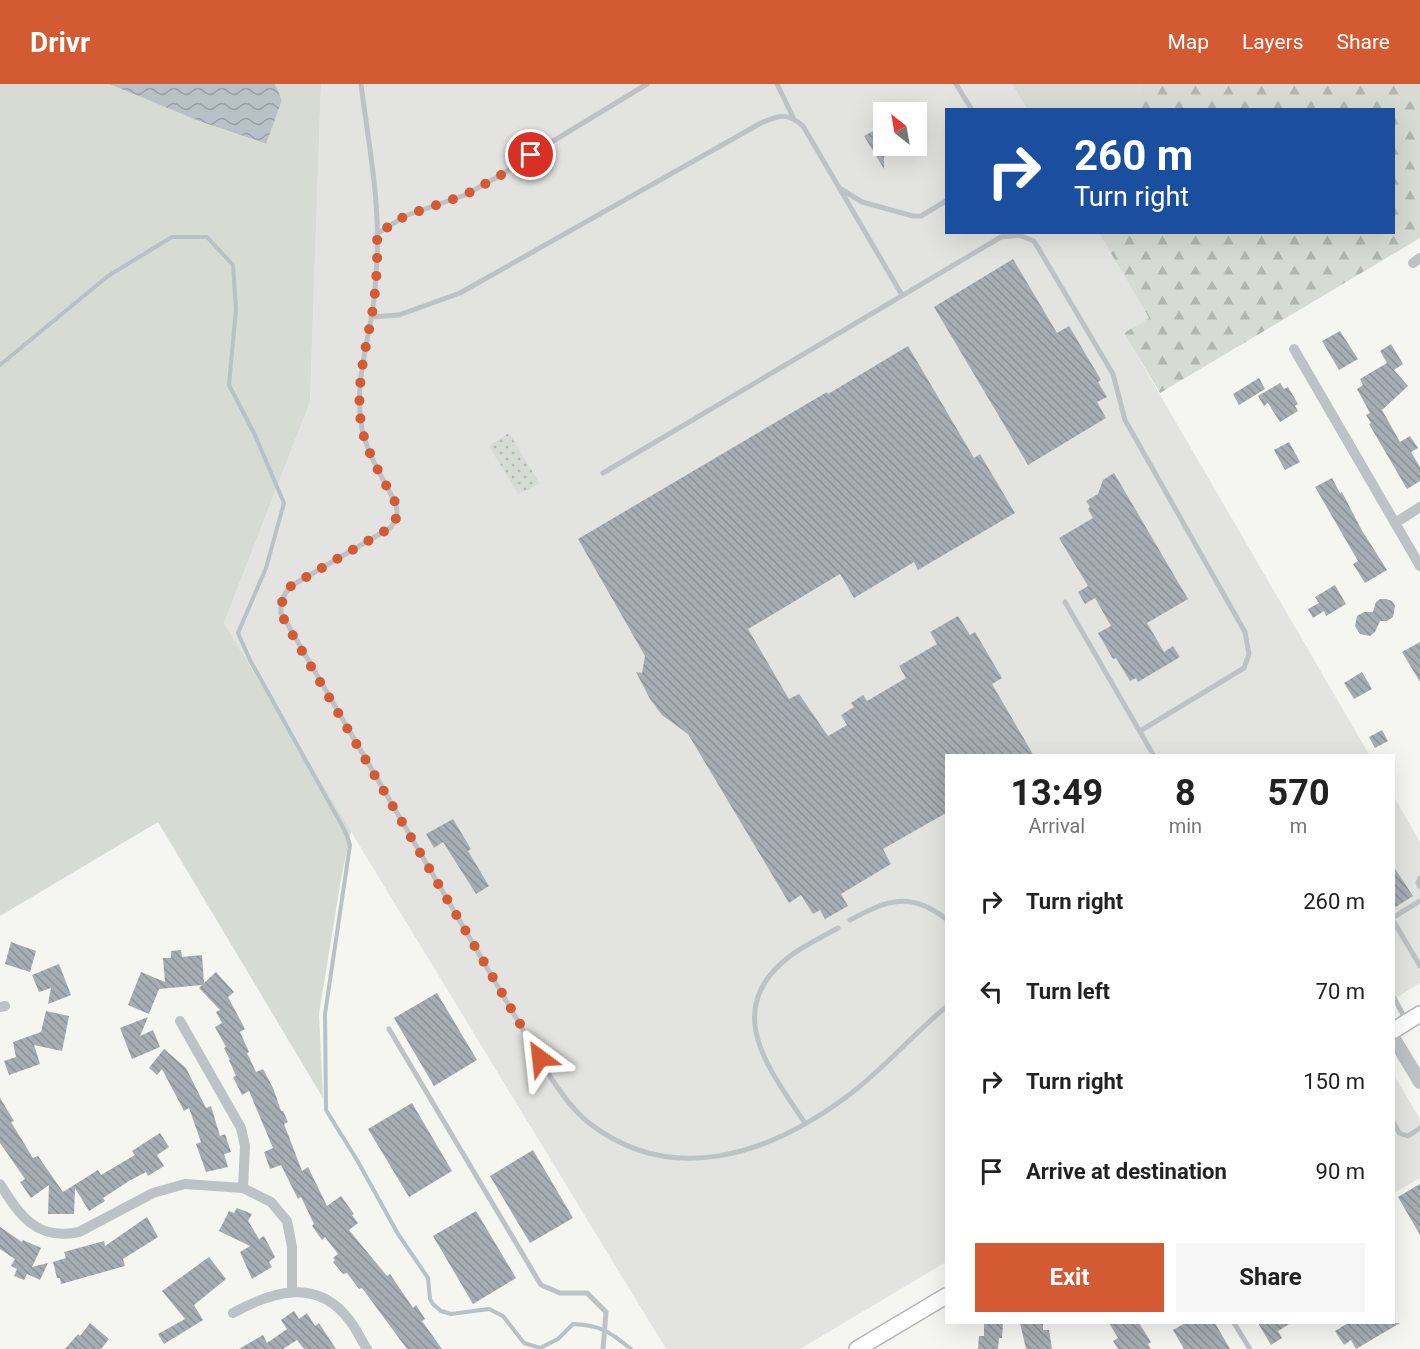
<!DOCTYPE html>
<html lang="en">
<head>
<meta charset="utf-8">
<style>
	:root { --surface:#fff; --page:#f6f6f6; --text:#222; --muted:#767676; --accent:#d35a33 }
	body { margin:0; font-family:Roboto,sans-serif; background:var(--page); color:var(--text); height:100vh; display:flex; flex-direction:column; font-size:22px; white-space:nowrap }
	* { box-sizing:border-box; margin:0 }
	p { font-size:20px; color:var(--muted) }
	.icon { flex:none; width:33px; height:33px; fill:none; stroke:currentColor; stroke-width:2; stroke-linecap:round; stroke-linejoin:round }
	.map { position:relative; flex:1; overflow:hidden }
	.details { position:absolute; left:945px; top:670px; width:450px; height:570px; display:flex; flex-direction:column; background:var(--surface); border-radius:0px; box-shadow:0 6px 24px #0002 }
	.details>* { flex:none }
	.banner { position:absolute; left:945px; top:24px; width:450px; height:126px; border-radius:0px; box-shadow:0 6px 24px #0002; background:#1a4fa0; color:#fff; overflow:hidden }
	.needle { width:39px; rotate:329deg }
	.fabs { position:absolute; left:873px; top:18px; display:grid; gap:12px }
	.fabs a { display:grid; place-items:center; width:54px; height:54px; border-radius:0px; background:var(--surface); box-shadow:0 6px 24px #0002; font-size:30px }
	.pin { position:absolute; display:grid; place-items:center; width:51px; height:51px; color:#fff; margin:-26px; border:3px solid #fff; border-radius:50%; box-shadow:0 2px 6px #0007 }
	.me { position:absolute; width:66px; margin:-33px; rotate:330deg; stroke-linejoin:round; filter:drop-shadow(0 0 4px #0008) }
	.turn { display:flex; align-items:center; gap:21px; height:126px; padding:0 30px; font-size:27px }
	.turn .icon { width:78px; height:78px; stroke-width:2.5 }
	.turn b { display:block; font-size:42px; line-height:51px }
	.eta { display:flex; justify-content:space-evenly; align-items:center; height:102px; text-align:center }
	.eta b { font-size:36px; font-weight:700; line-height:42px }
	.action { display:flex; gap:12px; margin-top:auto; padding:12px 30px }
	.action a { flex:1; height:69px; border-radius:0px; background:var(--accent); color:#fff; font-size:24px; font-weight:700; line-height:69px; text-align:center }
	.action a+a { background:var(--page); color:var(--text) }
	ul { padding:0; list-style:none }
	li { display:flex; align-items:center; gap:18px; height:90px; padding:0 30px }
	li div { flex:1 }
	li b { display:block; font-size:22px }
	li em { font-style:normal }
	header { display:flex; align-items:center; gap:36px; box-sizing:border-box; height:84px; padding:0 30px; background:var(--accent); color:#fff }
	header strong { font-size:28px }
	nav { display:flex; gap:33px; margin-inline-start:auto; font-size:21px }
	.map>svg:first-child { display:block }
	.built { fill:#e3e4e2; fill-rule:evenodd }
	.grass { fill:#d6dbd3 }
	.forest { fill:url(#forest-firs) }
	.garden { fill:url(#garden-dots) }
	.water { fill:url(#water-waves) }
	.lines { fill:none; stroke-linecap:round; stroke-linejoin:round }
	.stream { stroke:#b8c1c6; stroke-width:4 }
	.building { fill:url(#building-back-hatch) }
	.secondary-casing { stroke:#b1b6b9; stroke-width:18 }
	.service { stroke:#bec2c5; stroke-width:5 }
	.minor { stroke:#bec2c5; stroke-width:10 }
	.tertiary { stroke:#bec2c5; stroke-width:14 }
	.secondary { stroke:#fff; stroke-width:15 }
	.route { stroke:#d35a33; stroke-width:10; stroke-dasharray:0 18 }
</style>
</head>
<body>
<header>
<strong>Drivr</strong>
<nav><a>Map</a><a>Layers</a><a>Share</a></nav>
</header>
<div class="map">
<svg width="1420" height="1265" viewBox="0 0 1420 1265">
	<defs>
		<pattern id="forest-firs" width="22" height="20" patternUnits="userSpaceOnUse" patternTransform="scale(1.5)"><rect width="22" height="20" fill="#d6dbd3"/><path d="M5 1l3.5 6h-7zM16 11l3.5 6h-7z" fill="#b1b6b0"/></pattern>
		<pattern id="garden-dots" width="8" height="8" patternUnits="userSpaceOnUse" patternTransform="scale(1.5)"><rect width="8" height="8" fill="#d6dbd3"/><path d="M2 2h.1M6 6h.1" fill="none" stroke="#b1b6b0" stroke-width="1.8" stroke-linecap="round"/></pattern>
		<pattern id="water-waves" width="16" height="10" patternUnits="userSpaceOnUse" patternTransform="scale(1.5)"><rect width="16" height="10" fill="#b8c1c6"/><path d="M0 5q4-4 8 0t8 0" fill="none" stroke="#99a1a6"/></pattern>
		<pattern id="building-back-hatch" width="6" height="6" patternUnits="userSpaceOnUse" patternTransform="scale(1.5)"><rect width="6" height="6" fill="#a6adb2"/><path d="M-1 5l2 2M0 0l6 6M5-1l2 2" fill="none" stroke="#8b9196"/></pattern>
	</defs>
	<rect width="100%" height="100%" fill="#f5f5f2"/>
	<path class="built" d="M321 0H1012L1027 25 946 26V148L1099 149 1149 234 1124 249 1370 672H946V1178L800 1265H666L224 539 310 318ZM884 28H916V62H884Z
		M1394 713 1420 758V899L1394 915Z
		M1394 991 1420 1035V1094L1394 1109Z"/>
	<path class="grass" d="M0 0H109L199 37 265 60 282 16 275 0H321L310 318 224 539 351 747 341 795 319 930 323 1014 158 738 0 832Z
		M1012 0H1142L1131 26 1027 25Z"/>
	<path class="forest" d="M1142 0H1420V154L1160 309 1124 249 1149 234 1099 149 1394 148V26L1131 25Z"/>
	<path class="garden" d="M509 349 540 400 518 410 489 362Z"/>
	<path class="water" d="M109 0H275L282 16 266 60 199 37Z"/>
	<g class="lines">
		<path class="stream" d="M0 281 108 192 172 153H207L233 181 236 225 229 301 254 349 284 419 266 484 238 549 250 576 345 747 350 761 325 930 326 1026 357 1076 398 1150 428 1194 430 1215 433 1220 441 1227 451 1230 489 1225 503 1232 524 1259 540 1264 558 1255 573 1240C601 1241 610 1248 631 1265"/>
	</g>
	<path class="building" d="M884 41V62H903L884 73V85L864 52Z
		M1013 175 1057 249 1069 242 1101 296 1098 298 1107 313 1097 318 1106 334 1028 381 934 223Z
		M1340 247 1358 275 1339 286 1322 257Z
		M1391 260 1403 280 1394 286 1408 302 1382 326 1400 358 1410 352 1418 364 1411 368 1420 383V397L1407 405 1369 340 1371 339 1366 331 1370 329 1357 305 1363 301 1360 295 1387 279 1380 267Z
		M908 262 974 374 980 370 1015 429 918 486 914 478 854 514 840 490 748 545 789 615 799 610 828 652 847 641 841 631 854 623 851 619 863 611 867 617 906 594 899 582 937 560 930 548 958 532 970 551 975 548 1002 594 992 600 1034 672H946V729L883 765 891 780 841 810 848 822 825 835 820 826 813 830 801 811 789 819 688 650 662 631 650 615 636 588 642 589 645 572 578 455 827 308 828 310Z
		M1259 294 1265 305 1239 321 1233 310Z
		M1280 299 1284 305 1288 303 1298 320 1295 322 1298 327 1280 338 1268 319 1264 322 1258 312Z
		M1289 358 1300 378 1285 386 1274 366Z
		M1114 389 1188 515 1147 539 1164 568 1173 562 1180 573 1138 598 1136 594 1130 597 1116 574 1113 575 1098 549 1111 542 1095 514 1085 520 1078 508 1088 502 1059 454 1093 434 1088 425 1090 423 1086 417 1098 410 1103 396Z
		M1332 394 1340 409 1342 408 1361 445 1387 486 1365 499 1353 480 1358 477 1315 403Z
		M1335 501 1346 520 1326 532 1324 527 1313 534 1308 525 1319 519 1315 513Z
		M1386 515 1392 517 1395 522 1393 533 1387 537H1380L1375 548 1370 552 1360 550 1355 542 1357 532 1364 528H1373L1376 518 1380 515Z
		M1420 558V598L1402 568Z
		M1362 588 1372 605 1354 615 1344 599Z
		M1382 646 1388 657 1375 664 1369 653Z
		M453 735 471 765 468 767 489 802 476 810 443 758 434 764 426 750Z
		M1394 783 1413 812 1394 824Z
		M11 858 36 867 30 888 5 880Z
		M181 866 182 873 202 871 204 899 216 888 234 908 228 913 245 945 240 948 249 968 247 969 256 988 263 985 273 1004 281 1027H283L288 1038 284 1040 302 1087 308 1083 327 1122 341 1112 354 1130 352 1131 358 1139 349 1146 387 1192 390 1190 413 1224 416 1221 425 1235 422 1237 442 1265H407L362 1204 359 1205 347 1189 343 1190 333 1178 335 1176 333 1174 338 1170 325 1153 322 1156 312 1142 314 1140 301 1113 298 1115 281 1081 270 1085 264 1068 273 1064 249 1007 242 1011 233 993 236 992 229 976H230L224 964 226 963 215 943 222 939 216 928 220 926 199 904 202 901 159 905 149 930 128 921 141 888 165 898 163 874H171V867Z
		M59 880 71 911 48 920 51 904 39 908 32 891Z
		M437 909 477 976 434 1002 394 934Z
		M46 927 69 932 62 967 34 961 40 980 9 991 4 977 16 973 13 958 41 948Z
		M148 933 140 952 153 946 160 963 132 975 120 944Z
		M164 965 186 984 206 1024 211 1022 220 1052 225 1050 231 1068 224 1070 228 1083 206 1088 196 1060 201 1058 189 1024 184 1027 162 985 157 991 149 984Z
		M0 1014 14 1037 11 1038 33 1074 38 1072 63 1108 98 1086 101 1091 135 1071 132 1067 160 1049 169 1063 157 1071 164 1082 148 1092 146 1088 129 1097 103 1114 105 1117 89 1127 75 1104 74 1130H48L49 1101 31 1114 20 1098 25 1095 0 1059Z
		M412 1019 452 1087 409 1113 368 1045Z
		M533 1066 573 1134 530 1159 490 1092Z
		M1420 1100V1151L1398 1113Z
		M237 1124 252 1130 248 1137 259 1155 264 1152 275 1173 269 1178 272 1183 252 1195 240 1168 250 1162 219 1147 229 1127 234 1129Z
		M476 1127 516 1194 473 1220 433 1152Z
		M147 1133 158 1153 123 1175 125 1182 61 1200 60 1194H57L53 1178 66 1174 64 1168 104 1157 105 1162Z
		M0 1143 22 1158 23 1156 41 1164 32 1183 48 1179 40 1196 27 1190 24 1196 14 1192 17 1185 11 1182 15 1175 0 1165Z
		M209 1173 226 1195 194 1221 203 1236 164 1260 158 1250 185 1235 162 1207Z
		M294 1227 299 1235 307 1229 315 1242 319 1239 336 1265H304L297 1256 283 1265H239L263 1251 267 1259 287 1245 281 1236Z
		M90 1239 109 1255 101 1265H65L78 1250 80 1252Z
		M984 1239H1003L1002 1254H999L998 1265H978L979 1252H984Z
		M1020 1239H1043V1246H1049L1052 1265H1026Z
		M1109 1239H1139L1151 1258 1148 1260 1151 1265H1118L1113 1257 1118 1254Z
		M1185 1239H1215L1230 1265H1184L1173 1246Z
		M1258 1239H1291L1278 1247 1282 1254 1271 1261Z
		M1348 1239H1400L1356 1265 1351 1256 1344 1261 1335 1247Z"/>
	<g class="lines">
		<defs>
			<path id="secondary" d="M1394 946 1420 930
				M857 1265 946 1212"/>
		</defs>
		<use href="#secondary" class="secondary-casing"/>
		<path class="service" d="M361 0C368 57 380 115 377 173 376 194 375 216 371 236 364 272 355 309 362 345 368 372 384 396 396 420 398 430 397 436 390 444L291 502C283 511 280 518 281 529L551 994C562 1010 573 1026 589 1039 672 1103 767 1071 845 1014 881 988 911 952 946 923
			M777 0 793 33
			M956 0 972 26
			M841 105 862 118 913 132H921L946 117
			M377 150 405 132 465 111 501 91 545 62 647 0
			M371 233 399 231 460 209 761 39C779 31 787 28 803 42L902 211
			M603 389 1001 153 1019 151 1034 157 1113 290 1125 336 1245 548 1249 570 1244 584 1140 647
			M1065 518 1154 672
			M1420 794 1418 799 1420 803
			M1394 833 1420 817
			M850 836C887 816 910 807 946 835
			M1394 838 1420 882
			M1394 914 1406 936
			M389 945 541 1201 560 1209H587L606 1228 603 1265
			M805 1039C769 985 720 925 790 872 805 861 822 853 838 844
			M1394 1039 1399 1049 1408 1052 1420 1044
			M1234 1239 1250 1265"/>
		<path class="minor" d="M1413 179 1420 174
			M1294 265 1420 482
			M1395 439 1420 423
			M0 923 5 922
			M180 937 241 1044 245 1062 243 1104
			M0 1100C20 1132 37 1157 79 1148L153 1109 185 1100 243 1104 271 1118 287 1137 292 1163V1207
			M233 1229C273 1207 318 1193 350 1237 357 1246 361 1256 367 1265"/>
		<path class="tertiary" d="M1394 955 1420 998"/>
		<use href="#secondary" class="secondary"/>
	</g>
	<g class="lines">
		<path class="route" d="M531 71 501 91 465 111 405 132 377 150C378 179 376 208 371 236 364 272 355 309 362 345 368 372 384 396 396 420 398 430 397 436 390 444L291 502C281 514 279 523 285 538L540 974"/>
	</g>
</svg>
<div class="fabs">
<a><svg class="needle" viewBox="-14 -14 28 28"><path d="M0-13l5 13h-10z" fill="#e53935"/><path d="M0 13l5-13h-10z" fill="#767676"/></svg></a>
</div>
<div class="pin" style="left:531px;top:71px;background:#d93025"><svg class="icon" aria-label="arrive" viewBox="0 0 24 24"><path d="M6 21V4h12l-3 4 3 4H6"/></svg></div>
<svg class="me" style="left:540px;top:974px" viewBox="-20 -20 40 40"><path d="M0-17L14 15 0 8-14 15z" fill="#d35a33" stroke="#fff" stroke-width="4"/></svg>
<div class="banner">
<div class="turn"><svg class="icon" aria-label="right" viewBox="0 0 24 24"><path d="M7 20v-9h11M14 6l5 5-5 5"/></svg><div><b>260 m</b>Turn right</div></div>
</div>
<section class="details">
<div class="eta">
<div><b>13:49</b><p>Arrival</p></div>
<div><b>8</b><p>min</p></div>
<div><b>570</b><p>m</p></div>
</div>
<ul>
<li><svg class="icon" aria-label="right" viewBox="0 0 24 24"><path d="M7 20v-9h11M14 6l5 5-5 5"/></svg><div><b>Turn right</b></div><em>260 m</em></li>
<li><svg class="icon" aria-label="left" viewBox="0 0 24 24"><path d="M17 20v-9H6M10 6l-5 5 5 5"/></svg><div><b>Turn left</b></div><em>70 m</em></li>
<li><svg class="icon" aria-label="right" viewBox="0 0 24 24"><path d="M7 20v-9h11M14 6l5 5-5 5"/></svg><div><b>Turn right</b></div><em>150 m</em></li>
<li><svg class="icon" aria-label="arrive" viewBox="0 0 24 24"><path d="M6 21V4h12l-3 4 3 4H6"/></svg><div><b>Arrive at destination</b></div><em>90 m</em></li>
</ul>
<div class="action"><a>Exit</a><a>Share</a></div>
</section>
</div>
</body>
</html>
